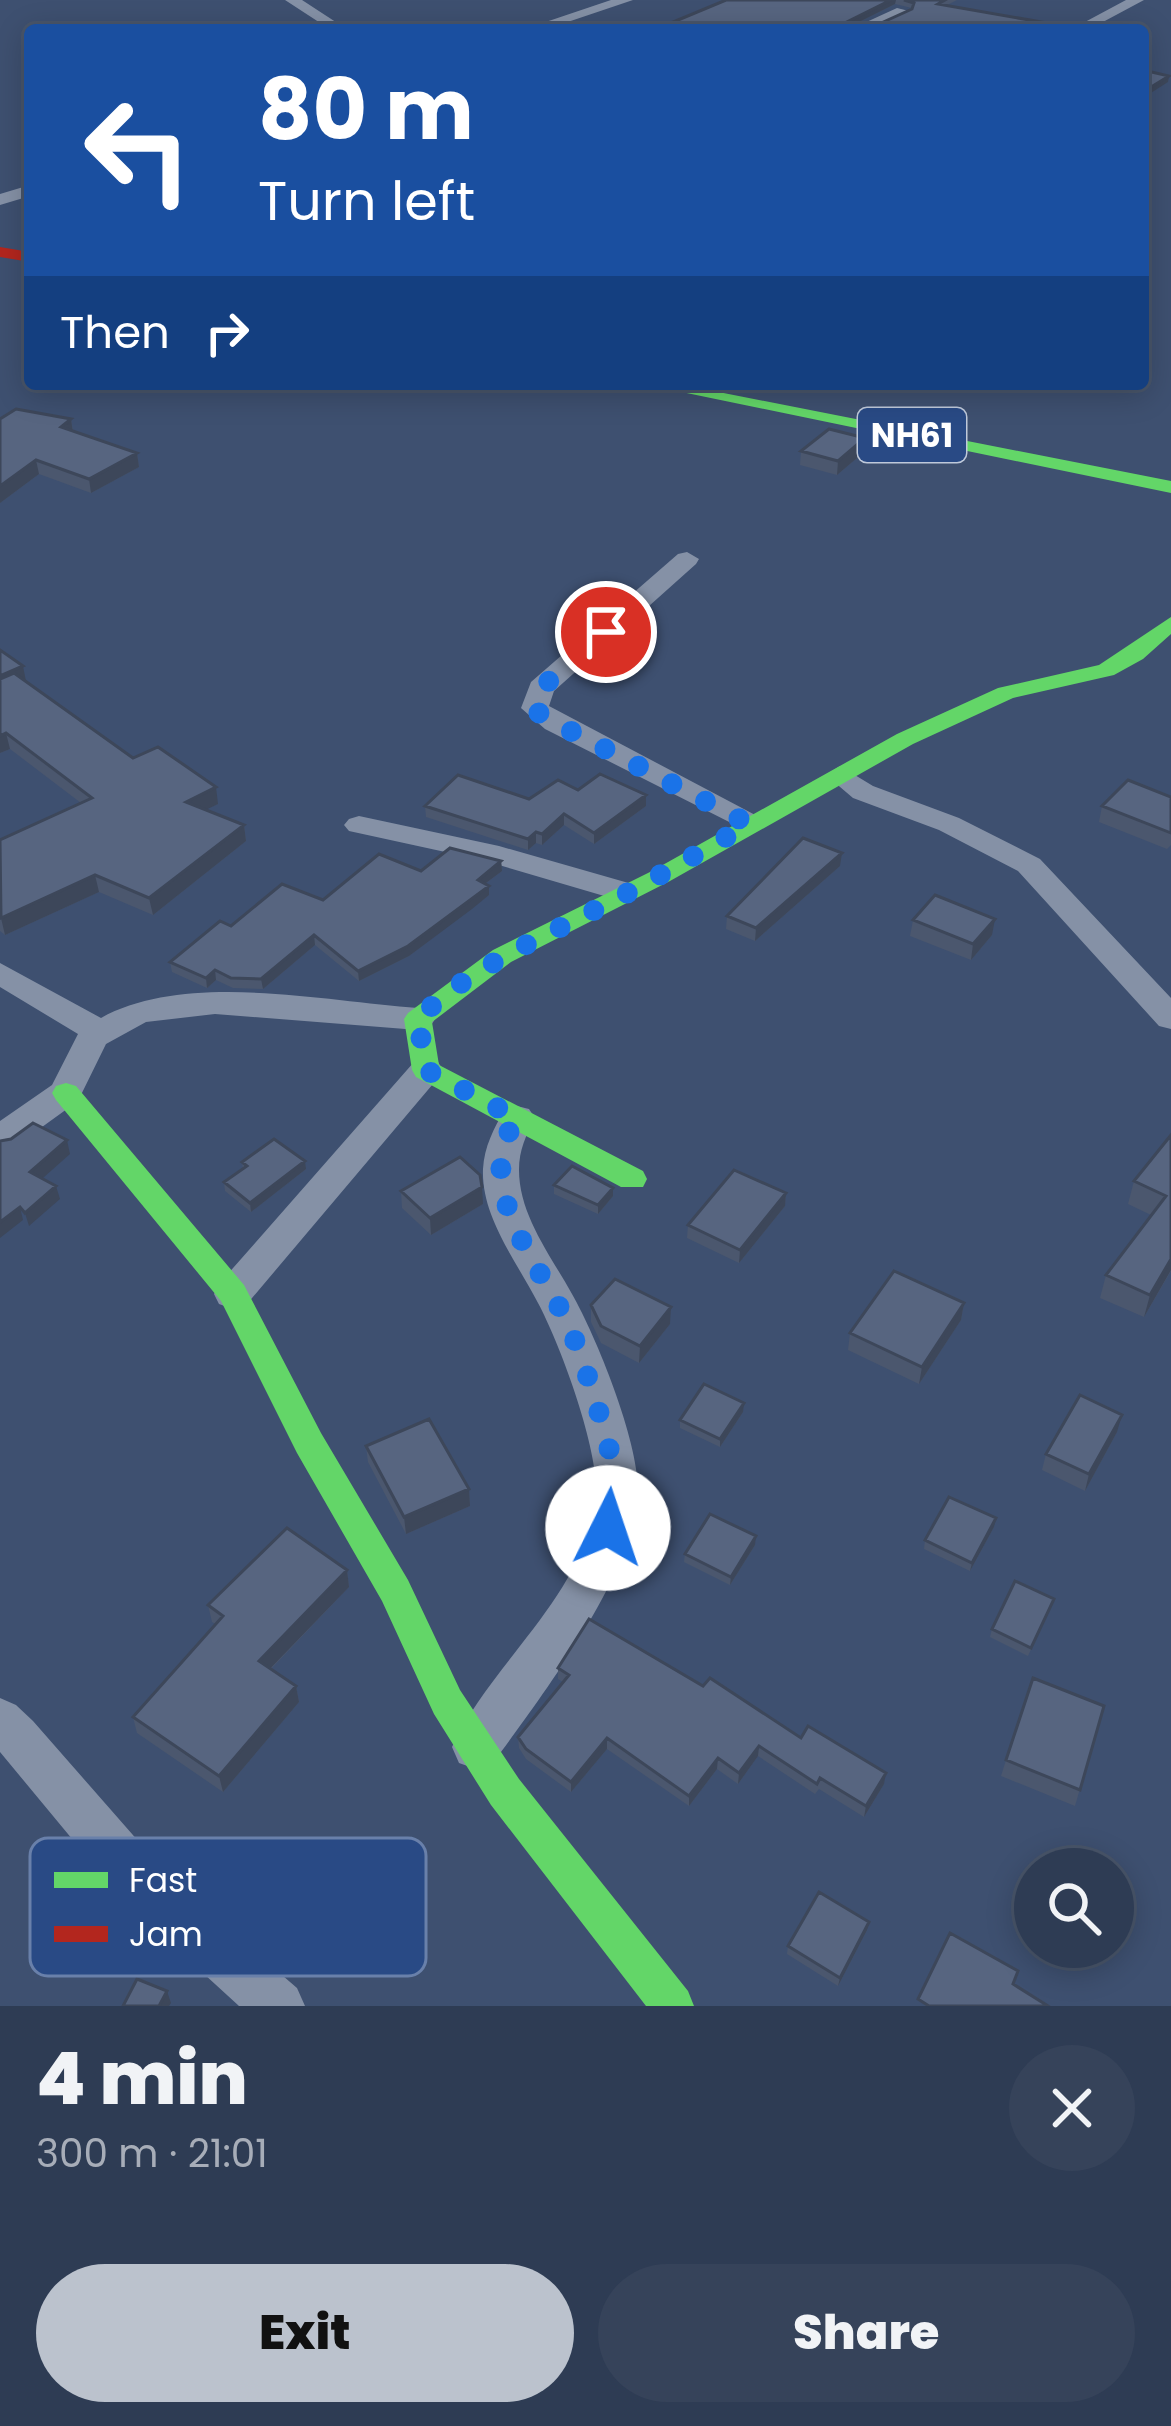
<!DOCTYPE html>
<html lang="en">
<head>
<meta charset="utf-8">
<style>
	:root { --surface:#2e3c54; --page:#36435a; --text:#f1f3f6; --muted:#a7adb8; --line:#49566b; --accent:#bbc2cd }
	body { margin:0; font-family:Poppins,sans-serif; background:var(--page); color:var(--text); height:100vh; display:flex; flex-direction:column; font-size:45px; white-space:nowrap }
	* { box-sizing:border-box; margin:0 }
	p { font-size:39px; color:var(--muted) }
	.icon { flex:none; width:66px; height:66px; fill:none; stroke:currentColor; stroke-width:2; stroke-linecap:round; stroke-linejoin:round }
	.map { position:relative; height:2006px; overflow:hidden }
	.drawer { display:flex; flex-direction:column; background:var(--surface); flex:1 }
	.drawer>* { flex:none }
	.guide { position:absolute; left:24px; top:24px; width:1125px; height:366px; border-radius:12px; box-shadow:0 6px 30px #0003,0 0 0 3px var(--line); background:#1a4fa0; color:#fff; overflow:hidden }
	.buttons { position:absolute; left:1014px; top:1848px; display:grid; gap:24px }
	.buttons a { display:grid; place-items:center; width:120px; height:120px; border-radius:50%; background:var(--surface); box-shadow:0 6px 30px #0003,0 0 0 3px var(--line); font-size:60px }
	.pin { position:absolute; display:grid; place-items:center; width:102px; height:102px; color:#fff; margin:-51px; border:6px solid #fff; border-radius:50%; box-shadow:0 3px 12px #0007 }
	.me { position:absolute; width:132px; margin:-66px; rotate:4deg; stroke-linejoin:round; filter:drop-shadow(0 0 9px #0008) }
	.turn { display:flex; align-items:center; gap:42px; height:252px; padding:0 36px; font-size:54px }
	.turn .icon { width:156px; height:156px; stroke-width:2.5 }
	.turn b { display:block; font-size:84px; line-height:102px }
	.then { display:flex; align-items:center; height:114px; padding:0 36px; background:#0003; gap:24px; font-size:45px }
	.round { display:grid; place-items:center; flex:none; width:126px; height:126px; border-radius:63px; background:var(--page) }
	.head { display:flex; align-items:center; justify-content:space-between; height:204px; padding:0 36px }
	h1 { font-size:72px; font-weight:800; line-height:90px }
	.button { display:flex; gap:24px; margin-top:auto; padding:24px 36px }
	.button a { flex:1; height:138px; border-radius:72px; background:var(--accent); color:#111; font-size:48px; font-weight:800; line-height:138px; text-align:center }
	.button a+a { background:var(--page); color:var(--text) }
	.map>svg:first-child { display:block }
	.lines { fill:none; stroke-linecap:round; stroke-linejoin:round }
	.street { fill:#8591a6; fill-rule:evenodd }
	.fast { fill:#63d668; fill-rule:evenodd }
	.jam { fill:#b3261e; fill-rule:evenodd }
	.wall { fill:#4b576e; fill-rule:evenodd }
	.shaded-wall { fill:#3d475a }
	.building { fill:#576580; stroke:#3d475a; stroke-width:3 }
	.route { stroke:#1a73e8; stroke-width:21; stroke-dasharray:0 37.8 }
	.labels { text-anchor:middle; dominant-baseline:central; stroke-width:12; stroke-linejoin:round; paint-order:stroke }
	.shield { fill:#294a85; stroke:#bfc9da; stroke-width:3 }
	.shield-label { font-size:33px; font-weight:bold; fill:#fff }
	.key { fill:#294a85; stroke:#6980aa; stroke-width:3 }
	.key-label { font-size:33px; fill:#fff }
</style>
</head>
<body>
<div class="map">
<svg width="1171" height="2006" viewBox="0 0 1171 2006">
	<rect width="100%" height="100%" fill="#3e5070"/>
	<g class="lines">
		<path class="street" d="M285 0H302L348 30H331Z
			M611 0H633L544 30H522Z
			M1126 0H1144L1088 30H1070Z
			M897 8 909 11 869 30H849Z
			M30 185V196L0 205V194Z
			M687 552 699 559 696 564 554 691 549 706 759 817 764 823 759 829 749 832 545 729 521 708 531 682 678 554Z
			M840 766 873 786 959 818 1040 859 1171 998V1029L1159 1026 1018 871 939 830 853 798 826 775Z
			M359 816 499 846 639 886 643 893 628 903 482 860 349 831 344 825 349 819Z
			M0 963 101 1018C186 971 323 1001 418 1008L430 1011 435 1019 430 1027 418 1030 215 1014 146 1022 106 1044 78 1101 13 1148 0 1152V1121L52 1085 78 1034 0 987Z
			M426 1058 438 1062 443 1070 438 1078 247 1304 233 1309 219 1304 214 1294 219 1284 414 1062Z
			M517 1106 529 1109 535 1118C526 1135 519 1150 519 1170 519 1215 551 1256 572 1294 597 1338 639 1442 638 1492 636 1572 540 1699 493 1763L476 1769 459 1763 452 1747C490 1663 588 1593 596 1495 599 1449 560 1344 538 1303 517 1262 481 1217 483 1169 484 1147 494 1128 505 1109Z
			M0 1698 16 1705 33 1721 175 1883 297 1988 305 2006H239L121 1898 0 1752Z"/>
		<path class="fast" d="M643 384H678L1171 481V493Z
			M1171 617V634L1143 659 1114 675 1013 698 913 744 670 881 511 962 432 1022 439 1065 643 1171 647 1179 643 1187H621L416 1077 412 1070 404 1019 408 1013 493 950 652 871 897 734 998 688 1099 665Z
			M66 1083 76 1086 244 1285 321 1433 408 1580 460 1690 519 1779 688 1991 694 2006H646L491 1805 434 1714 382 1601 297 1453 221 1301 56 1100 52 1093 56 1086Z"/>
		<path class="jam" d="M0 247 30 252V262L0 257Z"/>
	</g>
	<path class="wall" d="M726 0H957L947 5 1087 30H654ZM895 4 912 8 870 28 849 27Z
		M0 419H71L73 431 137 453 139 467 91 493 39 474 0 503Z
		M865 438 864 452 837 475 800 465 801 451Z
		M0 650 26 681 133 758 218 804 206 809 244 825 246 841 153 915 99 892 5 935 0 931V840L81 803 10 749 0 753Z
		M578 790 646 795V806L594 844 564 825 542 845 536 843 528 850 426 817 425 806 529 799Z
		M1171 797V845L1167 849 1099 822 1102 806Z
		M501 861 502 871 485 884 489 895 409 956 359 981 315 945 263 989 233 988 216 980 207 988 172 972 170 962 231 926 421 871Z
		M840 866 755 941 726 929 727 916Z
		M913 920 992 935 971 960 910 936Z
		M1171 1135V1271L1144 1317 1100 1298 1106 1275 1151 1215 1128 1204 1134 1181Z
		M242 1162 306 1169 251 1212 225 1191 224 1182 243 1169Z
		M554 1185 613 1196 598 1214 554 1194Z
		M401 1191 483 1204 431 1235 402 1208Z
		M786 1193 785 1206 739 1263 687 1238 688 1225Z
		M964 1303 961 1320 919 1384 848 1350 850 1333Z
		M591 1305 670 1324 639 1363 601 1343 591 1322Z
		M743 1412 720 1447 680 1428V1420Z
		M1117 1432 1085 1491 1042 1470 1046 1454Z
		M366 1446 469 1489 470 1506 406 1534 368 1462Z
		M994 1527 970 1571 924 1549 925 1540Z
		M755 1545 730 1585 684 1562 685 1554Z
		M347 1570 349 1587 271 1669 296 1686 299 1702 223 1792 137 1733 133 1717 215 1624 212 1622 208 1605Z
		M1054 1599 1028 1656 990 1637 992 1629Z
		M558 1668 703 1686 884 1784 864 1817 819 1789 815 1794 758 1756 738 1784 717 1769 689 1806 607 1749 571 1792 526 1759 519 1748 518 1737 563 1682 558 1679Z
		M1104 1706 1075 1806 1001 1776 1006 1760Z
		M234 1888 342 1920 314 1956 238 1904Z
		M867 1930 838 1986 787 1954 788 1946Z"/>
	<path class="shaded-wall" d="M891 0H896L895 4 845 29V23Z
		M1169 76 1168 82 1143 98V92Z
		M71 419 73 433 61 427Z
		M865 438 864 452 837 475 838 461Z
		M137 453 139 467 91 493 89 479Z
		M36 460 39 474 0 503V486Z
		M23 666 26 681 0 693V676Z
		M6 733 10 749 0 753V736Z
		M216 787 218 804 189 818 186 802Z
		M646 795V806L594 844V833Z
		M564 814V825L542 845V834Z
		M244 825 246 841 153 915 149 898Z
		M536 832V843L528 850V839Z
		M842 853 840 866 755 941 756 928Z
		M501 861 502 871 478 889V880Z
		M95 875 99 892 5 935 1 918Z
		M489 886V895L472 909 409 956 359 981 358 971Z
		M995 919 992 935 971 960 973 944Z
		M314 935 315 945 263 989 261 979Z
		M215 970 216 980 207 988 206 978Z
		M67 1140 70 1154 34 1186 30 1172Z
		M305 1161 306 1169 251 1212 250 1203Z
		M56 1186 60 1199 29 1226 25 1213Z
		M482 1187 483 1204 431 1235 430 1218Z
		M613 1188V1196L598 1214V1205Z
		M786 1193 785 1206 739 1263 740 1250Z
		M20 1207 23 1220 0 1238V1222Z
		M1171 1259V1270L1144 1317 1150 1295Z
		M964 1303 961 1320 919 1384 922 1367Z
		M671 1307 670 1324 639 1363 640 1346Z
		M744 1403 743 1412 720 1447V1439Z
		M1122 1415 1117 1432 1085 1491 1089 1474Z
		M469 1489 470 1506 406 1534 404 1517Z
		M996 1518 994 1527 970 1571 972 1563Z
		M756 1536 755 1545 730 1585 731 1577Z
		M347 1570 349 1587 262 1677 259 1661Z
		M296 1686 299 1702 223 1792 219 1776Z
		M607 1738V1749L571 1792V1782Z
		M759 1746 758 1756 738 1784 739 1773Z
		M718 1758 717 1769 689 1806V1796Z
		M886 1773 884 1784 864 1817 866 1806Z
		M339 1904 342 1920 314 1956 311 1941Z
		M869 1922 867 1930 838 1986 840 1978Z
		M167 1991 171 2003 169 2006H159Z"/>
	<path class="building" d="M726 0H891L845 23 850 28H870L912 9 914 3 904 0H945L938 4 1087 30H654Z
		M1143 70 1169 76 1143 92Z
		M16 409 71 419 61 427 137 453 89 479 36 460 0 486V419Z
		M829 429 865 438 838 461 801 451Z
		M0 650 23 666 0 676Z
		M14 673 133 758 158 747 216 787 186 802 244 825 149 898 95 875 1 918 0 840 92 798 6 733 0 736V679Z
		M600 774 646 795 594 833 564 814 542 834 536 832 528 839 425 806 458 775 529 799 558 780 578 790Z
		M1128 780 1171 797V833L1102 806Z
		M803 838 842 853 756 928 727 916Z
		M450 848 501 861 478 880 489 886 408 946 358 971 314 935 261 979 231 978 215 970 206 978 170 962 220 921 231 926 282 884 323 900 379 854 421 871Z
		M935 895 995 919 973 944 913 920Z
		M33 1123 67 1140 30 1172 56 1186 25 1213 20 1207 0 1222V1141L11 1139Z
		M1171 1135V1259L1150 1295 1106 1275 1166 1196 1134 1181Z
		M274 1139 305 1161 250 1203 224 1182 247 1166 242 1162Z
		M460 1157 480 1175 482 1187 430 1218 401 1191Z
		M572 1166 613 1188 598 1205 554 1185Z
		M734 1170 786 1193 740 1250 688 1225Z
		M894 1271 964 1303 922 1367 850 1333Z
		M615 1279 671 1307 640 1346 601 1326 591 1305Z
		M704 1384 744 1403 720 1439 680 1420Z
		M1080 1395 1122 1415 1089 1474 1046 1454Z
		M429 1419 469 1489 404 1517 366 1446Z
		M949 1497 996 1518 972 1563 925 1540Z
		M710 1514 756 1536 731 1577 685 1554Z
		M287 1528 347 1570 259 1661 296 1686 219 1776 133 1717 223 1616 208 1605Z
		M1015 1581 1054 1599 1031 1648 992 1629Z
		M589 1619 703 1686 710 1678 801 1738 808 1726 886 1773 866 1806 820 1778 817 1784 759 1746 739 1773 718 1758 689 1796 607 1738 571 1782 526 1749 518 1737 569 1675 558 1668Z
		M1033 1678 1104 1706 1080 1790 1006 1760Z
		M819 1892 869 1922 840 1978 788 1946Z
		M950 1933 1018 1971 1013 1984 1048 2006H929L918 1999Z
		M137 1979 167 1991 159 2006H123Z"/>
	<g class="lines">
		<path class="route" d="M606 632 541 688 534 703 540 715 749 824C697 854 646 884 593 911 532 942 466 971 418 1019L426 1070 517 1118C470 1186 538 1261 567 1322 581 1350 617 1463 617 1492 617 1504 610 1518 608 1528"/>
	</g>
	<g class="labels">
		<rect class="shield" x="858" y="408" width="108" height="54" rx="9"/>
		<g class="shield-label">
			<text x="912" y="435">NH61</text>
		</g>
	</g>
	<rect x="30" y="1838" width="396" height="138" rx="18" class="key"/>
	<rect x="54" y="1872" width="54" height="16" fill="#63d668"/>
	<rect x="54" y="1926" width="54" height="16" fill="#b3261e"/>
	<g class="key-label">
		<text x="129" y="1892">Fast</text>
		<text x="129" y="1946">Jam</text>
	</g>
</svg>
<div class="buttons">
<a><svg class="icon" aria-label="search" viewBox="0 0 24 24"><circle cx="10" cy="10" r="6"/><path d="M15 15l6 6"/></svg></a>
</div>
<div class="pin" style="left:606px;top:632px;background:#d93025"><svg class="icon" aria-label="arrive" viewBox="0 0 24 24"><path d="M6 21V4h12l-3 4 3 4H6"/></svg></div>
<svg class="me" style="left:608px;top:1528px" viewBox="-20 -20 40 40"><circle r="19" fill="#fff"/><path d="M0-13L10 11 0 6-10 11z" fill="#1a73e8"/></svg>
<div class="guide">
<div class="turn"><svg class="icon" aria-label="left" viewBox="0 0 24 24"><path d="M17 20v-9H6M10 6l-5 5 5 5"/></svg><div><b>80 m</b>Turn left</div></div>
<div class="then">Then<svg class="icon" aria-label="right" viewBox="0 0 24 24"><path d="M7 20v-9h11M14 6l5 5-5 5"/></svg></div>
</div>
</div>
<section class="drawer">
<div class="head"><div><h1>4 min</h1><p>300 m · 21:01</p></div><a class="round"><svg class="icon" aria-label="close" viewBox="0 0 24 24"><path d="M6 6l12 12M18 6L6 18"/></svg></a></div>
<div class="button"><a>Exit</a><a>Share</a></div>
</section>
</body>
</html>
